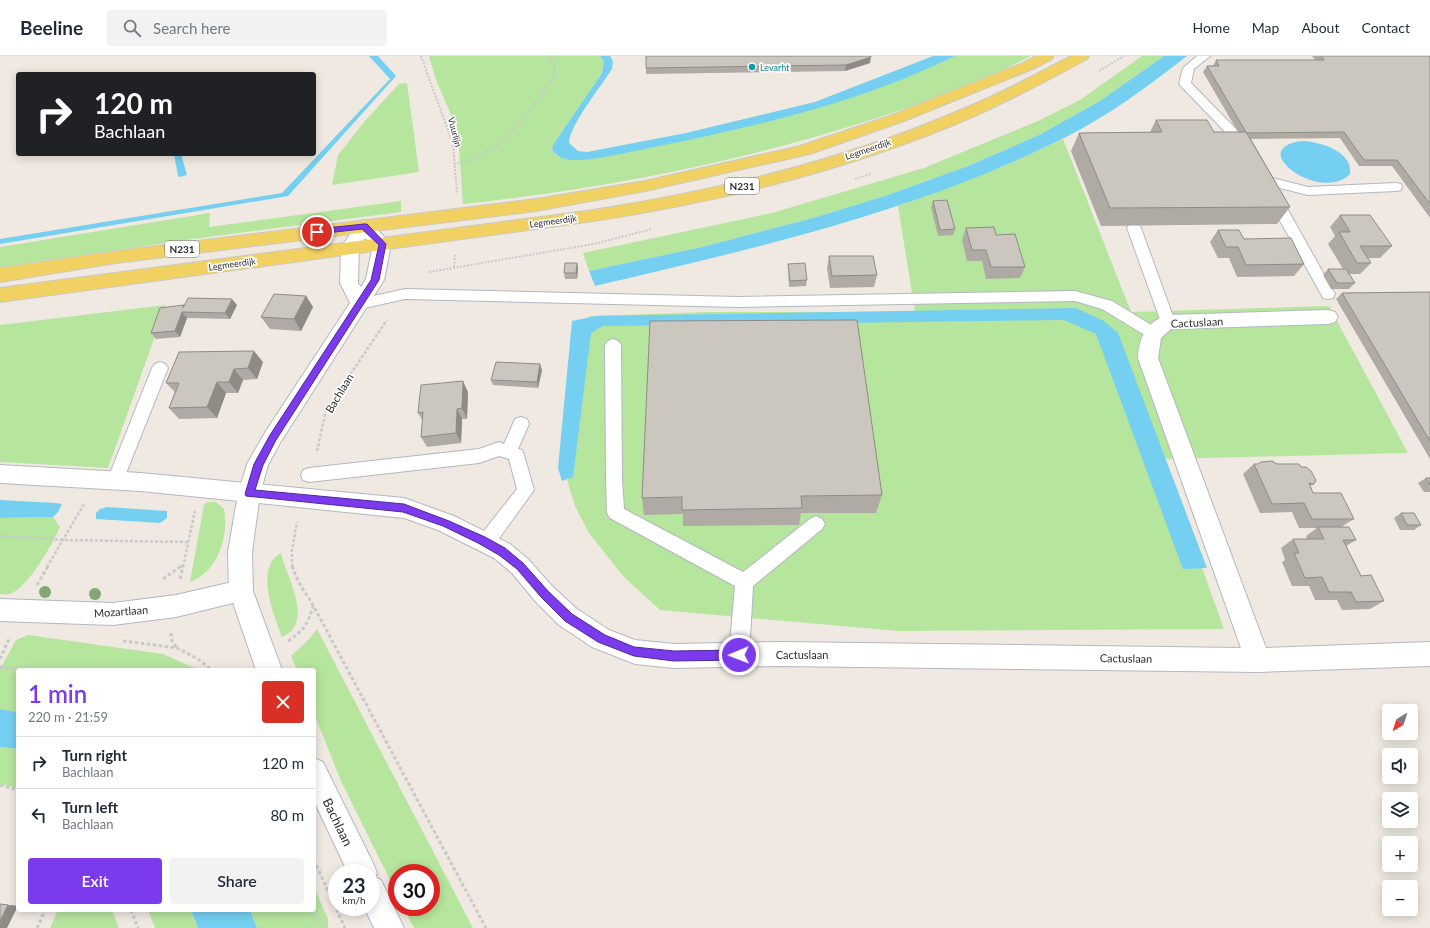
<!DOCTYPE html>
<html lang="en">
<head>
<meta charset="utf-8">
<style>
	:root { --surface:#fff; --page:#f2f2f3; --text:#1f2937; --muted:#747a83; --line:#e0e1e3; --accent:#7c3aed }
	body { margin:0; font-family:Lato,sans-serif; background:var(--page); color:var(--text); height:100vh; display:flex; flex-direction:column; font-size:15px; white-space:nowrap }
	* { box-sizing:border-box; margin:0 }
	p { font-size:13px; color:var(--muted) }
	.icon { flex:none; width:22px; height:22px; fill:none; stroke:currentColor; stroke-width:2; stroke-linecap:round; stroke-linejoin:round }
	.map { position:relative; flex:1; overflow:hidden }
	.details { position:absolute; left:16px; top:612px; width:300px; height:244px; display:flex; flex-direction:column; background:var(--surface); border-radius:4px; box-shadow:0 2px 10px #0003 }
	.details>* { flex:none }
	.guide { position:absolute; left:16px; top:16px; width:300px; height:84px; border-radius:4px; box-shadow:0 2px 10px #0003; background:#202124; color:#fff; overflow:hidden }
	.needle { width:26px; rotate:218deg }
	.controls { position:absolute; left:1382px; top:648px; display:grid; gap:8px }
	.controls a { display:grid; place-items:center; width:36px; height:36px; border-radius:4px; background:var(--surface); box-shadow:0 2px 10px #0003; font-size:20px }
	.speed { position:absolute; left:328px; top:808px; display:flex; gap:8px; font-size:20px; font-weight:700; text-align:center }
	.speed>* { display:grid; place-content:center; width:52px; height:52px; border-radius:50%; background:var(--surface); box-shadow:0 2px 10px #0003; line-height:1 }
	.speed small { font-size:10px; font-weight:400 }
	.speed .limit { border:6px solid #d22; background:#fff; color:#111 }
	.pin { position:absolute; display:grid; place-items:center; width:34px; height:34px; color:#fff; margin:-17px; border:2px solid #fff; border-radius:50%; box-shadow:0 1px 4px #0007 }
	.me { position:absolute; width:44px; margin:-22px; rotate:269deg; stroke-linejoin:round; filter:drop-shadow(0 0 3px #0008) }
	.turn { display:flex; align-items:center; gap:14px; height:84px; padding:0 12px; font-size:18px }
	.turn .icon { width:52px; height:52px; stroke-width:2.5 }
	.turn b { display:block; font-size:28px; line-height:34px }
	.round { display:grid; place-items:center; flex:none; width:42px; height:42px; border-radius:4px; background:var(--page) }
	.overview { display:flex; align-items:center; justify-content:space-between; height:68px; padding:0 12px }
	h1 { font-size:24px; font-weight:600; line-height:30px; color:var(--accent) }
	.button { display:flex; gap:8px; margin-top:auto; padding:8px 12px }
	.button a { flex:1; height:46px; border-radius:4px; background:var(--accent); color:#fff; font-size:16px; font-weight:600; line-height:46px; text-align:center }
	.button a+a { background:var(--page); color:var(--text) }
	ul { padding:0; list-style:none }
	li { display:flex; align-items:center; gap:12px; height:52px; padding:0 12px; border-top:1px solid var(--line) }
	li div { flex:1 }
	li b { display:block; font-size:15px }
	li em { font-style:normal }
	header { display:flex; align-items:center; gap:24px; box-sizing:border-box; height:56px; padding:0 20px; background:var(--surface); border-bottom:1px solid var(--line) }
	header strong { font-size:19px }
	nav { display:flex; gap:22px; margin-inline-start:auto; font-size:14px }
	.search { width:280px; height:36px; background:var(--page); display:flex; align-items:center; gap:10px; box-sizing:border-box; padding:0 14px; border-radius:4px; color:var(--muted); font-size:15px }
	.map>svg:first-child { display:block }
	.green { fill:#b6e59e }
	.water { fill:#75cff0 }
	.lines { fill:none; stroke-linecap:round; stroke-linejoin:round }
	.service-casing { stroke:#b4b7c1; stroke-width:2 }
	.minor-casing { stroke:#b4b7c1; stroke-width:2 }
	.tertiary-casing { stroke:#b4b7c1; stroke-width:2 }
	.secondary-casing { stroke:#b4b7c1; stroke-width:2 }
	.primary-casing { stroke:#c9c9c9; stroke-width:2 }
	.path-far2 { stroke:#c9c9c9; stroke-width:2; stroke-dasharray:2 1.5; stroke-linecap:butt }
	.path-far1 { stroke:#c9c9c9; stroke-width:2.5; stroke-dasharray:3 2; stroke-linecap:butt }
	.path { stroke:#c9c9c9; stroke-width:3; stroke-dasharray:3.5 2.5; stroke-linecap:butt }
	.service { fill:#fff; fill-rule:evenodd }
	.minor { fill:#fff; fill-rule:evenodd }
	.tertiary { fill:#fff; fill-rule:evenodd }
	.secondary { fill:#fff; fill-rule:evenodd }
	.primary { fill:#f2d163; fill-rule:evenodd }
	.tree { fill:#84a574 }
	.wall { fill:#afaba4 }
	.shaded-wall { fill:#8e8b86 }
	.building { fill:#cbc7bf; stroke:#8e8b86 }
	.route { fill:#7c3aed; stroke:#51269a }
	.culture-dot { fill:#0f9aa8; stroke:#fff; stroke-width:1.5 }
	.labels { text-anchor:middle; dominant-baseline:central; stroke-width:3.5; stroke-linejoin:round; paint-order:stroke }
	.far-culture-label { font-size:9px; fill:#0d838f; stroke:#fff; text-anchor:start }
	.far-street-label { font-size:9px; fill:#2e2e2e; stroke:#fff }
	.shield { fill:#fff; stroke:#6d6d6d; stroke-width:1 }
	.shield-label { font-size:10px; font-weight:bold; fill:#2e2e2e }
	.street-label { font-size:11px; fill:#2e2e2e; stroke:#fff }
	.near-street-label { font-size:13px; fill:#2e2e2e; stroke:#fff }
</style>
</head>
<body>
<header>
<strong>Beeline</strong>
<div class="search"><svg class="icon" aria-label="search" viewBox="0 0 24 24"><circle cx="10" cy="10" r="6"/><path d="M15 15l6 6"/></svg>Search here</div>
<nav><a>Home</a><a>Map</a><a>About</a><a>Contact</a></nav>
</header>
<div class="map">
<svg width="1430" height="872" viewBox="0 0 1430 872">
	<rect width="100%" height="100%" fill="#efe9e1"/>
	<path class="green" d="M429 0H600L604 5 602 17 553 89 552 94 557 100 569 104 590 102 642 93 779 63 847 43 935 9 955 0H1031C974 30 912 51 851 70 726 109 593 134 463 148L458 79 452 61 436 24Z
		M1142 0H1164L1100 45 1039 79 968 110 885 140 813 162 702 191 589 215 583 197 772 157 924 112 1038 65 1080 44Z
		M407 27 419 116 332 129 338 99 365 65 399 28Z
		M1063 83 1131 256 1329 250 1408 397 1163 403 1224 573 899 575 660 554 623 520 589 477 575 450 568 427 567 408 589 260 710 256H915L898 150 1004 110Z
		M401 145V156L193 183 0 211V191L210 157 209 171Z
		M166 249 108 412 0 406V269Z
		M208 446H216L224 453C229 480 218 516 190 526L204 449Z
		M53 461 60 471C53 487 27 534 9 538 7 539 3 538 0 538V462Z
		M281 497C286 519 308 555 292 574 290 577 285 579 282 581 274 560 254 511 281 497Z
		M317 573 473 872H414L403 851H431V817H397V838L341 725 314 657V614H297L291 600 310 582Z
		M28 579 163 598 199 614H18V656L0 653V613L16 584Z
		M0 691 18 693V732L0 728Z
		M314 831 328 863V872H257L250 854H314Z
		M58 854H112L119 872H50Z
		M148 854H191L198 872H155Z"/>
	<path class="water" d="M369 0H378L396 20 288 140 0 188V183L282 137 390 23Z
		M600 0H610L613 5 612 13C602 29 569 70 569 87L578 95 587 96 686 77 815 46 933 0H955C920 17 882 32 845 44 782 64 718 78 654 91 629 96 594 105 570 104 562 103 557 100 552 94L553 89 602 17 604 5Z
		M1164 0H1187C1147 31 1107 61 1062 83 916 156 756 192 599 229L595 230 589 215 702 191 813 162 885 140 968 110 1039 79 1100 45Z
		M1305 85C1323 87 1353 96 1350 118 1334 135 1300 125 1286 109 1271 93 1291 85 1305 85Z
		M174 98H181L187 119 180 121 178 120Z
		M1076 252 1104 265 1118 277 1207 512 1183 513 1096 278 1064 264 603 270 591 277 573 421 562 425 558 412 572 265 596 260Z
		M0 444 56 447 62 448 58 456 53 461 0 462Z
		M107 451 167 455V462L160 467 96 463V457L100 453Z
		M0 653 18 656V693L0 691Z
		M191 854H250L257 872H198Z"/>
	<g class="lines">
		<defs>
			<path id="service" d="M1197 0H1210L1194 13 1191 27 1237 74 1251 95 1249 98H1241L1229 80 1179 28 1183 12Z
				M1258 111 1263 112 1269 121 1308 131 1396 127 1401 128 1402 131 1401 134 1396 135 1308 139 1260 127 1252 115 1253 112Z
				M1272 134 1277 135 1279 138 1335 238 1333 242 1328 243 1323 242 1321 238 1265 138 1267 135Z
				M1134 167 1139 169 1141 172 1175 266 1173 270 1168 271 1163 270 1161 266 1127 172 1129 169Z
				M405 233 738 241 1075 235 1112 245 1158 273 1160 277 1158 281 1153 283 1148 281 1102 253 1075 245 738 251 405 243 360 253 355 252 353 248 355 244 360 243Z
				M613 283 618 285 621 289 622 423 624 453 743 516 810 463 816 460 822 463 825 468 822 473 753 530 749 599 746 606 739 608 732 606 729 599 735 530 610 462 607 457 606 423 605 289 608 285Z
				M160 306 165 308 168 312 123 425 121 430 115 432 109 430 107 425 152 312 155 308Z
				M521 361 527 363 529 368 518 393 522 394 524 399 534 434 492 492 486 494 480 492 477 486 480 480 517 433 509 403 499 400 479 407 309 426 303 424 301 419 303 414 309 412 479 393 499 386 504 388 515 363Z"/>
			<path id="minor" d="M1328 254 1335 256 1338 261 1335 266 1328 268 1171 273 1161 282 1158 302 1266 592 1430 586V610L1258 616 781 610 674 612 635 608 592 591 559 569 536 546 512 517 494 502 438 474 404 462 141 435 0 427V409L141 417 404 442 454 460 510 488 528 503 552 530 577 553 609 574 635 584 674 588 781 586 1241 592 1138 302C1139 281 1147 265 1168 259Z"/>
			<path id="tertiary" d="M241 524 249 527 253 535 249 543 176 561 113 569 0 565V543L113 547 176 539Z"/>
			<path id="secondary" d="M364 164 370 166 391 188 384 224 280 387 268 409 260 438 252 496 253 535 282 614H256L229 535 228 496 238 438 247 408 266 375 350 247 340 227 341 192 358 166ZM365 182 373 189 366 223 361 231 358 227 359 192Z
				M314 702 323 706 373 807 377 817 375 821 381 824 404 872H374L364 851H371V817H348L314 745Z"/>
			<path id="primary" d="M1036 0H1054L1052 3 1033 13 904 65 810 98 645 135 536 155 116 207 0 226V212L116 195 536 143 645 125 800 90 892 59 1023 7Z
				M1071 0H1089L1087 3C1051 23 1014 42 977 59 854 113 720 146 587 166L0 246V232L587 155C716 135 846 104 965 52 1002 37 1036 18 1071 0Z"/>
		</defs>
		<use href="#service" class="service-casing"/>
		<use href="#minor" class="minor-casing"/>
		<use href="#tertiary" class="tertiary-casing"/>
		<use href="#secondary" class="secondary-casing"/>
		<use href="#primary" class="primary-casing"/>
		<path class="path-far2" d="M421 0 453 88 457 138
			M1099 15 1124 0
			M454 108C461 106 468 105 475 102 510 88 533 49 555 20L554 8 549 0
			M855 123 871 118
			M454 211 455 199
			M429 216 594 188 652 173"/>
		<path class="path-far1" d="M317 395 326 354 387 264
			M0 480 64 484 188 486
			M47 511 84 448
			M180 511 182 510
			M183 511 195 455
			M292 511V494L297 466"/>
		<path class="path" d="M292 510 298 525 313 549 486 872
			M163 523 181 510
			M180 523 183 510
			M37 529 48 510
			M171 577 172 585 177 592
			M123 585 177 592 198 603 212 614
			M288 585C302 576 309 567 313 550
			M0 603 10 581
			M0 611 24 614
			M0 729 18 734
			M314 804 345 872
			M131 854 138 872
			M310 854 326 872
			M37 872 45 854"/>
		<use href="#service" class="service"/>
		<use href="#minor" class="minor"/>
		<use href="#tertiary" class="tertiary"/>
		<use href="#secondary" class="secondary"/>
		<use href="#primary" class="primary"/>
	</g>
	<g class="tree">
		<circle cx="45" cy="536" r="6"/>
		<circle cx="95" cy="538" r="6"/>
	</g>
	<path class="wall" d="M1312 0H1430V162L1392 110H1359L1340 82 1251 83 1290 151 1277 168 1101 170 1071 95 1079 77 1150 76 1156 64 1214 76H1238L1203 16 1207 10H1213L1216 4H1315Z
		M870 7 845 15 646 18V12Z
		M933 145 955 173 953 179 938 180 931 151Z
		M1340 159 1392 190 1380 202H1368L1371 207 1360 218H1349L1355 227 1349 233H1331L1323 219 1328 213H1343L1328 188 1335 180 1330 171Z
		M966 172 996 179 1025 211 1020 222 986 223 982 205H967L962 184Z
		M1218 174 1244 183 1304 208 1294 220 1237 221 1229 202H1218L1210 186Z
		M829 200 877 219 874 231 830 232 827 212Z
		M577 207 578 213 577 223H565L564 217Z
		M788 208 807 224 806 230 789 231 788 213Z
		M1430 236V403L1336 243 1342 237Z
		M306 240 313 251 301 275 270 273 261 261Z
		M184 249H237L230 263 187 262 180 281 156 283 151 277Z
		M263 306 257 323 243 324 238 337H226L217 362 179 363 169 352 175 336 166 327Z
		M542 314 538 332 493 329 491 324Z
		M468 336 467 363H462L461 387 427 391 421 381 423 365 418 357Z
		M1254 408H1277L1301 411 1314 428 1310 430 1313 437 1354 463 1341 471 1356 484 1346 490 1361 520 1384 545 1370 553 1342 554 1337 544H1315L1309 530H1292L1282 506 1285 504 1281 492 1293 483H1307L1306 480 1317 472H1299L1292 456 1260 457 1243 418Z
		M1426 422H1430V436H1424L1418 427Z
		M882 439 876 457H801L799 469 683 470V458L644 459 642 442Z
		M1401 457 1421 469 1414 474H1400L1394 462Z
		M0 848 18 850 0 872Z"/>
	<path class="shaded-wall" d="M871 1 870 7 845 15 846 9Z
		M577 207 578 213 577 223 576 217Z
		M306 240 313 251 301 275 294 263Z
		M232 243 237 249 230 263 225 257Z
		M182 256 187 262 180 281 175 275Z
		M254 295 263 306 257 323 248 312Z
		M540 308 542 314 538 332 537 326Z
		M234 313 243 324 238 337 229 326Z
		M463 325 468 336 467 363 462 352Z
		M217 326 226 337 217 362 207 351Z
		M457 353 462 363 461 387 456 377Z
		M8 849 18 850 7 872H0V865Z"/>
	<path class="building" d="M646 0H871V1L846 9 646 12Z
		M1321 0H1430V148L1397 104H1364L1344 76 1247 77 1246 76 1207 10H1219L1216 4H1324Z
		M1156 64H1207L1214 76H1246L1290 151 1110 152 1079 77 1162 76Z
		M947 144 955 173 940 174 933 145Z
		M1340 159H1370L1392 190H1360L1371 207H1357L1339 176H1350Z
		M994 171 996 179 1015 178 1025 211H991L986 194H972L966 172Z
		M1218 174H1239L1244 183 1291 182 1304 208 1246 209 1238 191H1226Z
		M829 200H873L877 219 832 220Z
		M565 207H577L576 217H564Z
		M805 207 807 224 790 225 788 208Z
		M1328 213H1346L1355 227H1337Z
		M1430 236V385L1342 237Z
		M274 238 306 240 294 263 261 261Z
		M188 242 232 243 225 257 182 256 175 275 151 277 160 252 184 249 183 252Z
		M857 264 882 439 801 440 802 452 682 454V441L642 442 650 265Z
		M254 295 248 312 234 313 229 326H217L207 351 169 352 179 327H166L179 296Z
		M496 306 540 308 537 326 491 324Z
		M463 325 462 352 457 353 456 377 421 381 423 356 418 357 421 329Z
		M1272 405 1277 408H1299L1301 411H1306L1311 415 1316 424 1314 428 1309 427 1313 437H1341L1354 463H1312L1304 447 1272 448 1254 408H1258L1261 406Z
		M1426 422H1430V429Z
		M1401 457H1414L1421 469H1407Z
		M1318 471H1349L1356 484H1343L1361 520 1371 519 1384 545 1356 546 1351 536H1329L1322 521 1305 522 1294 497H1299L1293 483H1324Z
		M0 848 8 849 0 865Z"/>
	<path class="route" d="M364 168H367L386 188 379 224 276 384 263 409 255 434 404 448 449 465 485 481 505 492 523 507 548 535 572 558 605 579 634 591 674 595 739 594 743 595 744 599 743 602 739 604 674 605 634 600 598 586 565 565 541 541 517 513 499 499 478 487 443 470 403 456 246 440 245 438 254 408 270 379 371 224 379 189 362 173 317 178 313 176 317 173Z"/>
	<circle class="culture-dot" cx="752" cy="11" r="4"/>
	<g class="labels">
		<g class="far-culture-label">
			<text x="760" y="11">Levarht</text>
		</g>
		<g class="far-street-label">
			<text transform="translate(455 76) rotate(75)">Vuurlijn</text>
			<text transform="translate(868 93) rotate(-19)">Legmeerdijk</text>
			<text transform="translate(553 165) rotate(-8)">Legmeerdijk</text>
			<text transform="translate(232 208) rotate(-8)">Legmeerdijk</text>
		</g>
		<g class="shield">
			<rect x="725" y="122" width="34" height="16" rx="3"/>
			<rect x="165" y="185" width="34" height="16" rx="3"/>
		</g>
		<g class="shield-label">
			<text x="742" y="130">N231</text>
			<text x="182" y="193">N231</text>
		</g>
		<g class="street-label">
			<text transform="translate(1197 266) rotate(-3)">Cactuslaan</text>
			<text transform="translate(339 337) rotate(-59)">Bachlaan</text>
			<text transform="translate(121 555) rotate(-4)">Mozartlaan</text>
			<text x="802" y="598">Cactuslaan</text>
			<text transform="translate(1126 602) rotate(1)">Cactuslaan</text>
		</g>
		<g class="near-street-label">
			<text transform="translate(338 766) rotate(64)">Bachlaan</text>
		</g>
	</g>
</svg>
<div class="controls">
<a><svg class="needle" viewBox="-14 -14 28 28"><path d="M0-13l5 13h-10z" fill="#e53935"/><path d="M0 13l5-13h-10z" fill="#747a83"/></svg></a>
<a><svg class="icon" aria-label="sound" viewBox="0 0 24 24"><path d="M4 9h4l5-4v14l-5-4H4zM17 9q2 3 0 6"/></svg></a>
<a><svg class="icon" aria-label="layers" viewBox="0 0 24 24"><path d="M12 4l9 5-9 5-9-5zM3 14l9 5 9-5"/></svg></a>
<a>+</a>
<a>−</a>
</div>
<div class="speed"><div>23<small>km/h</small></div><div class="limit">30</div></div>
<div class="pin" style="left:317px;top:176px;background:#d93025"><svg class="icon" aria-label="arrive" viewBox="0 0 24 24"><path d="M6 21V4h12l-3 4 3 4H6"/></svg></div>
<svg class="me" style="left:739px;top:599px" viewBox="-20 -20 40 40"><circle r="17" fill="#7c3aed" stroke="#fff" stroke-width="3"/><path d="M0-11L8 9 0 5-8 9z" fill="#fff"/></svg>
<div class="guide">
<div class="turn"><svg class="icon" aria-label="right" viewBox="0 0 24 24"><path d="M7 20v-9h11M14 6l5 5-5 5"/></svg><div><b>120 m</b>Bachlaan</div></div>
</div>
<section class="details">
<div class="overview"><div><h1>1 min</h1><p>220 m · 21:59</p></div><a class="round" style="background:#d93025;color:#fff"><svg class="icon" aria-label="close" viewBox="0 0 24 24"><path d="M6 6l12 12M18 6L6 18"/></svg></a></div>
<ul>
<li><svg class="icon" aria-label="right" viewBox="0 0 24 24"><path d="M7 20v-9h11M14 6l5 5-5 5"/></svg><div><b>Turn right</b><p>Bachlaan</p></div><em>120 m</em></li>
<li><svg class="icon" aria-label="left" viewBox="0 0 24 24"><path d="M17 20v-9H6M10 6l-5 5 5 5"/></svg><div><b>Turn left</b><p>Bachlaan</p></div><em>80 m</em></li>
</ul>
<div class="button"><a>Exit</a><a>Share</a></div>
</section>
</div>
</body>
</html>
